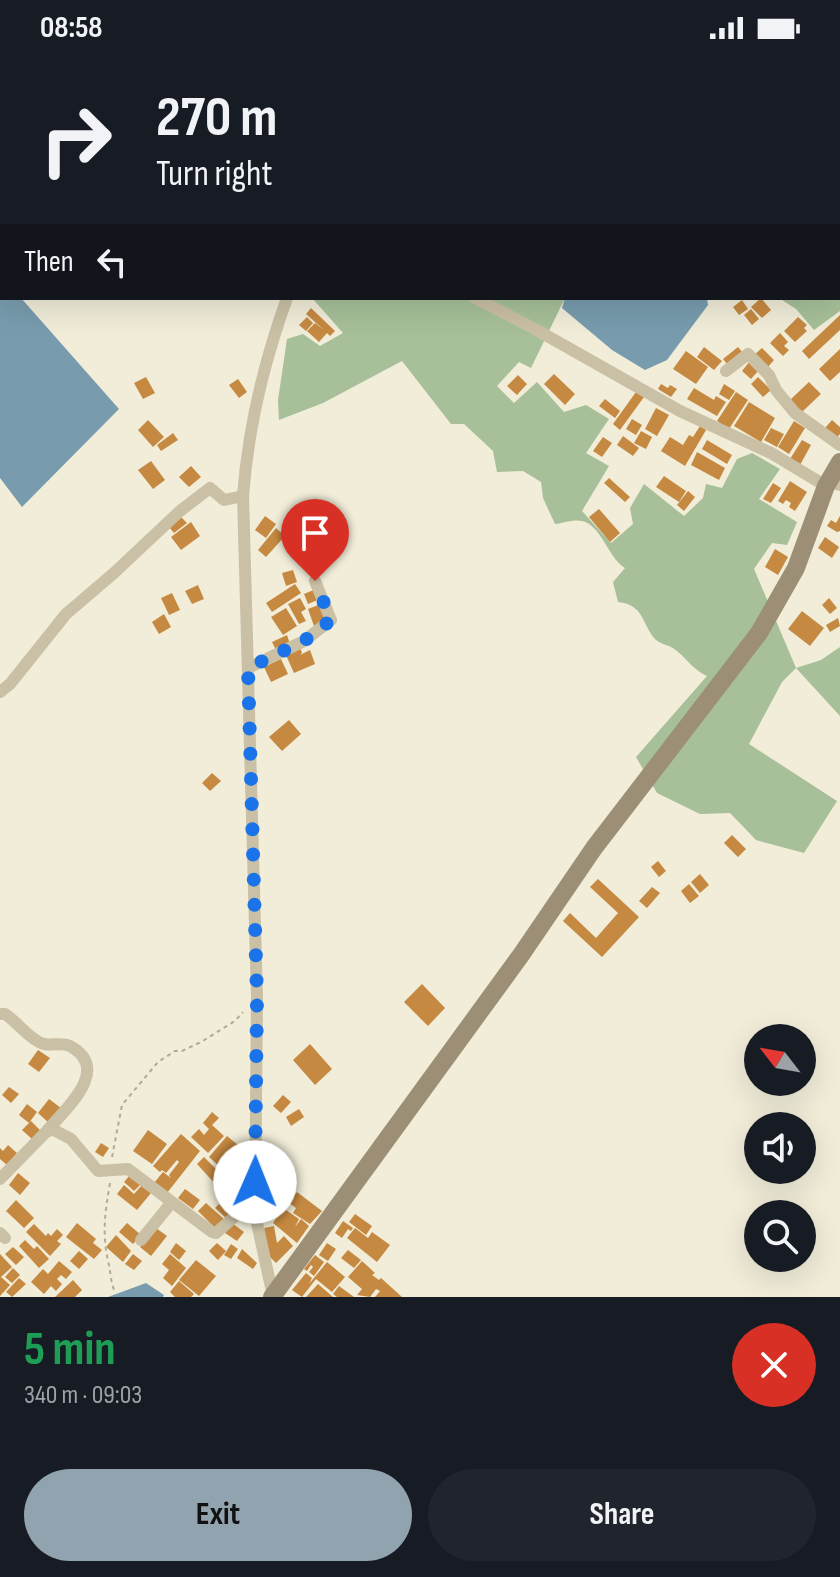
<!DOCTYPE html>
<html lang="en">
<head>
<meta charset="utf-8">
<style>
	:root { --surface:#171b24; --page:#20242c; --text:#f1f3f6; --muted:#9ea1a6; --accent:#91a3ae }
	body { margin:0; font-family:"Sofia Sans Condensed",sans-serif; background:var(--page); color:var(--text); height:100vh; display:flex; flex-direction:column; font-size:30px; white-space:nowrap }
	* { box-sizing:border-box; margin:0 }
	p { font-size:26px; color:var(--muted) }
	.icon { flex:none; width:44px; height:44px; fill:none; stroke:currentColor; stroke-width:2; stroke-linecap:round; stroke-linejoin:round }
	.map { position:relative; height:1241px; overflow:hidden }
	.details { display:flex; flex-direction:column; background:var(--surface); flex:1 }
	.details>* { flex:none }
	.guide { position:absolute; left:0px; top:0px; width:840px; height:244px; box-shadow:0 8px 32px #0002; background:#171b24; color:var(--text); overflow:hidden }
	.needle { width:52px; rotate:301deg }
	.controls { position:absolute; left:744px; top:968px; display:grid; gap:16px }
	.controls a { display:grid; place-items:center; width:72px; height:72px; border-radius:50%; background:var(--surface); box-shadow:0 8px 32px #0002; font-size:40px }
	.pin { position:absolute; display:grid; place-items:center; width:68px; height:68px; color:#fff; margin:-82px -34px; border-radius:50% 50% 50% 0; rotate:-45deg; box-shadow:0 0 8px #0007 }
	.pin .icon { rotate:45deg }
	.me { position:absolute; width:88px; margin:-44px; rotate:1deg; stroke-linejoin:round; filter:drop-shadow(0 0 6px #0008) }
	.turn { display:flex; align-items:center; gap:28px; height:168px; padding:0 24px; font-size:36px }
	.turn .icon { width:104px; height:104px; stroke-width:2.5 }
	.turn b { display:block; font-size:56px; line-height:68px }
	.then { display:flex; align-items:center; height:76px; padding:0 24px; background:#0003; gap:16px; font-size:30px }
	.round { display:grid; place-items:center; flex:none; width:84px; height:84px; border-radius:42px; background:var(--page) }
	.overview { display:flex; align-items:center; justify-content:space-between; height:136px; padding:0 24px }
	h1 { font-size:48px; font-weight:700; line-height:60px; color:#1e9e55 }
	.cta { display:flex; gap:16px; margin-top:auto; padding:16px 24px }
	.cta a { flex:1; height:92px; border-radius:48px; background:var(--accent); color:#111; font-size:32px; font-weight:700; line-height:92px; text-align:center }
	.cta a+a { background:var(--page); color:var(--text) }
	.status { display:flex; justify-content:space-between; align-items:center; height:56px; padding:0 40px; background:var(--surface); direction:ltr }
	.status svg { height:22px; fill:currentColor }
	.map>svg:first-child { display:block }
	.green { fill:#a7c099 }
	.water { fill:#789cae }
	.building { fill:#c68941 }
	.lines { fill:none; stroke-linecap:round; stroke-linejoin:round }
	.path { stroke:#b5aa8f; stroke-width:2; stroke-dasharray:4 4; stroke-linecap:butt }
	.street { stroke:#c9c0a5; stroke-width:12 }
	.secondary { stroke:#9d8f76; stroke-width:18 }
	.route { stroke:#1a73e8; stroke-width:14; stroke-dasharray:0 25.2 }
</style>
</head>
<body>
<div class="status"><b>08:58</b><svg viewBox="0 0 49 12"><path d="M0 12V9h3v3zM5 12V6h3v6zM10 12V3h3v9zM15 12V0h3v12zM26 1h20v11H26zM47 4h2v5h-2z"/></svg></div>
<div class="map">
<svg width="840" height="1241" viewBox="0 0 840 1241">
	<rect width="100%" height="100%" fill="#f1edd9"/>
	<path class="green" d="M527 0H736L738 2H526Z
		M840 115V255L814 274 796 253 779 242H838Z
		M312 242H565L531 312 519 306 497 330 514 347 537 326 564 356 586 349 609 363 586 397 609 410 582 455 611 487 633 468 630 452 644 428 684 460 703 442 706 428 722 432 737 403 752 397 780 413 759 443 797 466 787 489 772 487 754 513 796 612 821 604 840 591V660L796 612 782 626 749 688 837 745 804 797 756 784 730 757 700 758 657 737 636 701 707 620C693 614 686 601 673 592 668 589 661 588 656 584 641 568 645 549 618 546L613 526 625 512C609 503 601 469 582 465 574 463 563 467 555 468L543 442 541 426 523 415 497 416 493 395 464 368H451L402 305 323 347 279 364 278 344 287 283 303 278 320 290 343 277Z"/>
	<path class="water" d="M0 218 2 242H21L119 353 22 451 0 422Z
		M565 242H707L708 249 667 304 645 314 612 294 562 252Z
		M146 1227 164 1239 163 1241H108Z"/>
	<path class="building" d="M761 242 771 254 762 262 751 251Z
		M742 244 748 253 739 259 733 251Z
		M311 252 335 275 330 280 327 277 319 286 307 275 315 267 324 274 306 258Z
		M751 253 759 263 752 269 744 259Z
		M840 259V274L809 303 802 295Z
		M307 261 313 267 306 275 299 269Z
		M798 261 807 269 804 272 807 275 795 286 784 275Z
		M780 277 788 286 784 290 789 294 783 300 770 287Z
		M704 291 722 305 714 314 697 301Z
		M738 291 743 297 728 309 723 303Z
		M762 292 774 304 767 312 754 299Z
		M840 293V316L830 325 819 313Z
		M686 295 708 311 696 328 673 313Z
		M750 305 759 314 751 323 742 315Z
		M554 318 575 338 565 349 544 328Z
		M518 319 527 328 517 339 507 330Z
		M146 321 155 337 143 343 134 327Z
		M758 321 771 334 763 341 751 328Z
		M238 323 247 336 239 342 229 329Z
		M809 326 821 338 802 356 790 344Z
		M661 328 668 332 670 329 677 333 671 341 658 333Z
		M724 328 735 335 729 344 719 338Z
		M694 332 714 344 716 340 726 346 717 360 687 343Z
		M636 336 644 341 620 374 613 368Z
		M736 336 748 344 729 373 717 365Z
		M605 343 620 355 615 362 599 350Z
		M749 346 775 362 761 386 734 370Z
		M656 352 669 359 657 380 645 373Z
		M632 363 642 369 636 379 626 373Z
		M148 364 164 381 153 391 138 374Z
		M832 364 840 371V378L836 383 825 372Z
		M794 365 805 372 789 398 778 391Z
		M700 370 706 374 685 410 661 395 670 381 683 389 689 379 693 381Z
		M771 372 784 378 777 391 764 384Z
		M641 375 652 381 646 393 634 387Z
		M173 377 178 384 161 395 157 389Z
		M623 380 639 392 633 400 617 389Z
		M603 381 612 387 602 401 593 395Z
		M707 384 732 399 727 408 702 393Z
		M802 384 811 389 800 409 790 403Z
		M697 396 725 412 719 424 691 409Z
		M151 405 165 424 153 433 138 414Z
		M191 410 201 421 189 431 179 421Z
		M664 420 686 435 679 446 656 431Z
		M609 422 630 441 625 446 604 427Z
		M790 425 807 436 795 455 789 451 791 447 786 444 783 448 778 445Z
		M773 427 781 432 771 447 763 443Z
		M688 435 695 441 684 455 677 449Z
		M599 453 620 477 610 486 589 461Z
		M265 460 276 468 266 482 255 474Z
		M840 460V475L837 476 827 470 831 464 836 467Z
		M181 461 187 467 174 477 169 471Z
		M191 466 200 480 181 494 171 481Z
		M276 472 285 480 266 501 258 494Z
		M825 481 839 491 832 502 818 492Z
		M325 482 336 495 315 513 304 500Z
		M775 493 788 501 778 519 765 511Z
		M293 514 297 526 286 530 282 517Z
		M295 528 301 537 272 556 266 547Z
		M198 529 204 543 192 548 185 535Z
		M316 533 320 543 308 548 304 538Z
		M172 537 180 554 169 559 161 542Z
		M300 542 306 553 301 556 306 565 299 568 288 548Z
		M829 542 837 552 830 558 822 549Z
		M321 548 327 565 314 570 308 553Z
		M286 552 297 570 283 579 271 561Z
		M802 555 824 572 810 590 788 573Z
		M164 558 171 571 159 578 152 566Z
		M838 562 840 570 830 576 826 569Z
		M287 579 290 588 276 594 272 586Z
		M300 591 302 597 300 599 310 594 315 608 294 617 285 597Z
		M281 603 288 618 271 626 264 611Z
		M289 664 301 678 282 695 269 681Z
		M212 717 221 725 210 735 202 727Z
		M732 779 746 793 738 801 724 787Z
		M658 805 666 815 659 821 651 811Z
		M700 818 709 829 700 837 691 826Z
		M598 823 639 861 602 901 563 865 570 857 596 882 618 857 590 831Z
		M689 828 699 840 690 847 681 835Z
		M652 831 660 837 647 852 639 845Z
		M422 928 445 952 428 970 404 946Z
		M310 988 332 1013 315 1029 293 1004Z
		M38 994 50 1002 39 1016 28 1008Z
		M9 1031 19 1038 11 1047 2 1039Z
		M283 1039 291 1046 281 1057 273 1050Z
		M49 1043 61 1052 49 1067 38 1057Z
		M27 1048 37 1056 29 1067 19 1059Z
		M299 1053 304 1061 291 1070 286 1061Z
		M212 1056 219 1062 212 1069 224 1080 208 1097 191 1081 199 1073 204 1079 209 1073 203 1067Z
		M31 1065 40 1074 32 1083 22 1074Z
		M148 1074 167 1088 152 1108 133 1095Z
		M181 1078 200 1095 167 1137 154 1127 163 1116 171 1122 169 1119 179 1106 177 1104 166 1117 162 1114 160 1116 153 1110Z
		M227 1080 238 1089 219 1110 209 1101Z
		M101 1087 109 1092 103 1101 95 1096Z
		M8 1089 17 1097 7 1109 0 1103V1092L3 1095Z
		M245 1093 251 1102 241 1109 235 1101Z
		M204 1101 219 1116 232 1104 241 1113 228 1126 225 1122 217 1130 197 1108Z
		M18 1117 30 1127 20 1139 9 1129Z
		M241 1118 246 1127 236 1133 231 1124Z
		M130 1119 141 1128 134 1135 124 1126Z
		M272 1125 288 1135 277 1157 268 1151 273 1142 270 1139 274 1132 269 1129Z
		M225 1126 233 1132 225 1140 218 1132Z
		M124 1129 134 1138 142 1129 151 1137 137 1154 117 1138Z
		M185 1133 200 1144 193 1153 178 1142Z
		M297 1136 322 1155 310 1168 293 1157 296 1152 289 1147Z
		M225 1142 236 1153 227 1163 215 1152Z
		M16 1144 34 1162 24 1172 6 1155Z
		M206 1147 225 1164 216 1173 198 1155Z
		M283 1152 299 1163 295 1171 301 1163 309 1170 297 1187 273 1167Z
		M355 1158 372 1170 366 1179 349 1166Z
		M343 1165 353 1172 351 1175 348 1173 342 1182 335 1177Z
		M77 1167 96 1183 93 1187 102 1194 94 1203 66 1181Z
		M127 1167 141 1179 133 1188 119 1176Z
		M232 1167 244 1176 237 1185 225 1177Z
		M34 1168 46 1180 48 1177 51 1180 57 1173 63 1179 57 1185 61 1188 50 1200 26 1176Z
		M274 1170 277 1187 284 1180 293 1190 276 1207 269 1200 264 1172Z
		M156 1172 167 1180 151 1200 140 1191Z
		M355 1172 368 1182 372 1176 390 1189 377 1206 347 1182Z
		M116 1179 131 1195 123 1206 106 1191Z
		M25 1184 34 1193 37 1190 49 1203 39 1212 19 1190Z
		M176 1187 186 1195 179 1204 170 1196Z
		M217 1187 226 1195 218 1204 209 1195Z
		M327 1187 336 1193 328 1205 319 1199Z
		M231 1188 238 1193 231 1203 224 1199Z
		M13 1191 24 1201 16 1209 5 1198Z
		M242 1193 257 1207 253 1213 237 1202Z
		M348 1194 361 1204 354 1212 341 1202Z
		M79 1195 88 1203 79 1213 70 1205Z
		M0 1198 12 1211 1 1221 10 1229 0 1240Z
		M133 1198 142 1205 134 1214 125 1208Z
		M170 1198 186 1212 172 1230 163 1222 169 1214 162 1208Z
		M315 1199 324 1206 314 1220 309 1216 313 1211 311 1209 307 1215 304 1213Z
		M196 1204 216 1220 199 1240 179 1224Z
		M59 1205 72 1216 66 1223 61 1219 57 1223 62 1228 56 1235 51 1230 44 1238 31 1226 43 1213 48 1218Z
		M362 1205 375 1217 372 1219 379 1224 381 1222 402 1241H375L380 1235 376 1233 370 1241 357 1239 362 1233 348 1221Z
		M327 1206 345 1221 332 1236 316 1223 302 1241 292 1234 306 1217 312 1222 309 1228Z
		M13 1212 20 1219 12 1227 5 1221Z
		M19 1222 26 1228 12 1241 6 1236Z
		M73 1224 82 1234 75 1241H55Z
		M179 1225 194 1238 191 1241H175L170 1236Z
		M318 1228 333 1241H306Z
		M339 1230 354 1241H337L333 1238Z"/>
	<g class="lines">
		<path class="path" d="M112 1101 122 1049 158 1006 175 995H182L201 986 235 965 243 956
			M110 1127C105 1156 102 1177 108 1205 111 1216 110 1225 115 1236"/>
		<path class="street" d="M172 0 174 2
			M425 2 426 0
			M475 242 535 273 680 355 771 397 826 430 834 427 840 429
			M726 315 748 298 769 319 776 334 795 357 840 389
			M248 612 304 585 331 564 315 525
			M0 636 10 628 66 558 114 517 180 455 210 432 224 444 243 440
			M0 958H5C17 966 27 980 39 986 48 992 60 985 70 990 113 1014 64 1054 46 1076
			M0 1123 45 1077 52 1073 71 1083 98 1115 128 1113 212 1176 216 1177 242 1154 255 1158
			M0 1177 5 1182
			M141 1184 172 1146
			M273 1240 255 1158 257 941 243 440C248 372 264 306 287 242"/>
		<path class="secondary" d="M272 1241 521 899 594 792 759 577 796 512 826 430 840 406"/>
	</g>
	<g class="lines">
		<path class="route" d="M255 1126 257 941 248 612 304 585 331 564 315 525"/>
	</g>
</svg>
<div class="controls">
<a><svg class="needle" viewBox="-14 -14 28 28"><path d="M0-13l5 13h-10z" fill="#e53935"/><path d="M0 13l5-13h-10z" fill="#9ea1a6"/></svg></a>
<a><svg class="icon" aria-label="sound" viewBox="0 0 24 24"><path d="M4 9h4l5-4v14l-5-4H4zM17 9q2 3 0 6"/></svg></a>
<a><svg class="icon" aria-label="search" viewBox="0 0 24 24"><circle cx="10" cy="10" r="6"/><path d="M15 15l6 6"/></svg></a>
</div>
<div class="pin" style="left:315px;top:525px;background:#d93025"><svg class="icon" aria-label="arrive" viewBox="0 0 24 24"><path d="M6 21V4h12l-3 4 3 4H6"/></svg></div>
<svg class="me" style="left:255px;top:1126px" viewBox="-20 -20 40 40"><circle r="19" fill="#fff"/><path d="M0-13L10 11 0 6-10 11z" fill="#1a73e8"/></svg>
<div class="guide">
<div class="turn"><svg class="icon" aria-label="right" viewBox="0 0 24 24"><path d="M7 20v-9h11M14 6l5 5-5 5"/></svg><div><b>270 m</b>Turn right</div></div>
<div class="then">Then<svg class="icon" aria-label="left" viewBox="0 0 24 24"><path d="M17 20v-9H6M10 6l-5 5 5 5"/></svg></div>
</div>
</div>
<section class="details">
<div class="overview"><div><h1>5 min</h1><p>340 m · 09:03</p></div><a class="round" style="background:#d93025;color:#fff"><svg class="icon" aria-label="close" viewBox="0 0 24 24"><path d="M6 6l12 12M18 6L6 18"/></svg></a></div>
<div class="cta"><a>Exit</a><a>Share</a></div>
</section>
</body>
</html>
